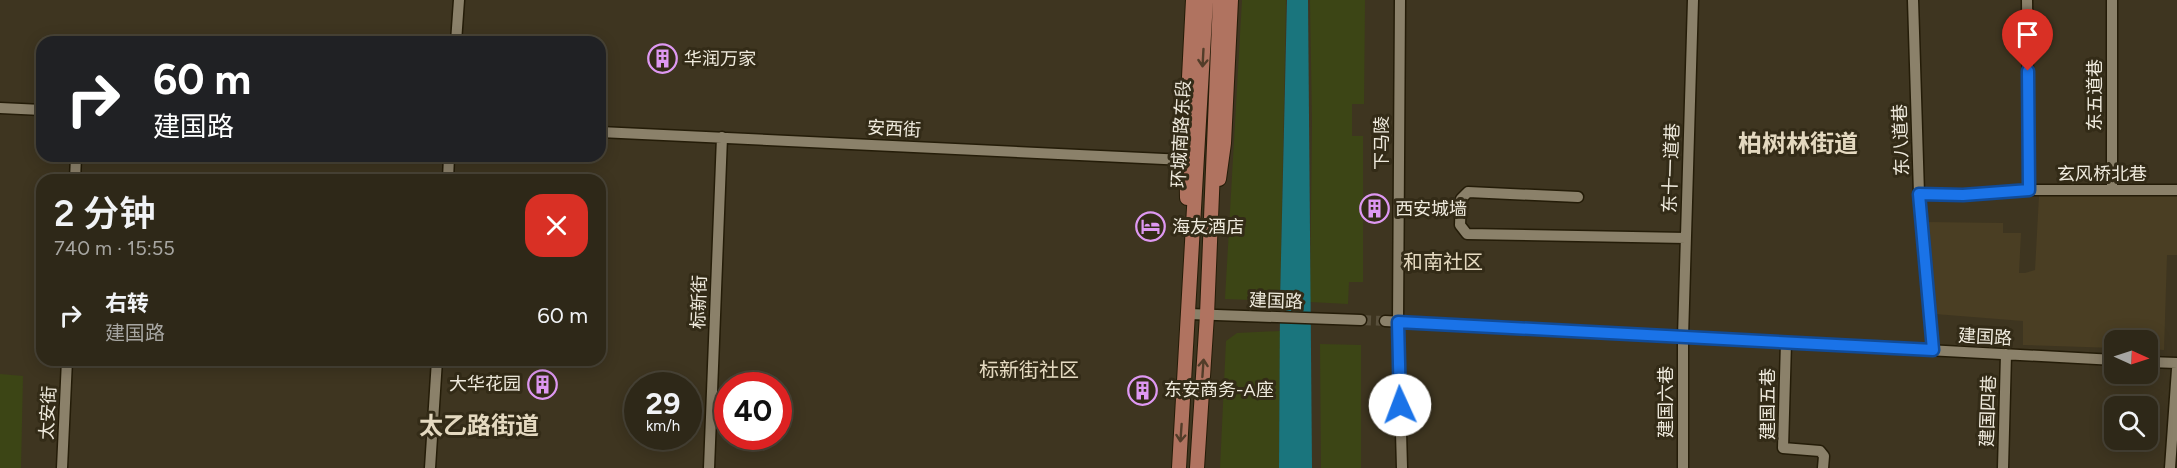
<!DOCTYPE html>
<html lang="zh">
<head>
<meta charset="utf-8">
<style>
	:root { --surface:#2e2818; --page:#363021; --text:#f1f3f6; --muted:#a7a6a2; --line:#494437 }
	body { margin:0; font-family:Figtree,"Noto Sans SC",sans-serif; background:var(--page); color:var(--text); height:100vh; display:flex; flex-direction:column; font-size:22px; white-space:nowrap }
	* { box-sizing:border-box; margin:0 }
	p { font-size:20px; color:var(--muted) }
	.icon { flex:none; width:33px; height:33px; fill:none; stroke:currentColor; stroke-width:2; stroke-linecap:round; stroke-linejoin:round }
	.map { position:relative; flex:1; overflow:hidden }
	.details { position:absolute; left:36px; top:174px; width:570px; height:192px; display:flex; flex-direction:column; background:var(--surface); border-radius:18px; box-shadow:0 3px 15px #0003,0 0 0 2px var(--line) }
	.details>* { flex:none }
	.top-card { position:absolute; left:36px; top:36px; width:570px; height:126px; border-radius:18px; box-shadow:0 3px 15px #0003,0 0 0 2px var(--line); background:#202124; color:#fff; overflow:hidden }
	.needle { width:39px; rotate:93deg }
	.tools { position:absolute; left:2104px; top:330px; display:grid; gap:12px }
	.tools a { display:grid; place-items:center; width:54px; height:54px; border-radius:12px; background:var(--surface); box-shadow:0 3px 15px #0003,0 0 0 2px var(--line); font-size:30px }
	.speed { position:absolute; left:624px; top:372px; display:flex; gap:12px; font-size:30px; font-weight:700; text-align:center }
	.speed>* { display:grid; place-content:center; width:78px; height:78px; border-radius:50%; background:var(--surface); box-shadow:0 3px 15px #0003,0 0 0 2px var(--line); line-height:1 }
	.speed small { font-size:15px; font-weight:400 }
	.speed .limit { border:9px solid #d22; background:#fff; color:#111 }
	.pin { position:absolute; display:grid; place-items:center; width:51px; height:51px; color:#fff; margin:-62px -26px; border-radius:50% 50% 50% 0; rotate:-45deg; box-shadow:0 0 6px #0007 }
	.pin .icon { rotate:45deg }
	.me { position:absolute; width:66px; margin:-33px; rotate:358deg; stroke-linejoin:round; filter:drop-shadow(0 0 4px #0008) }
	.turn { display:flex; align-items:center; gap:21px; height:126px; padding:0 18px; font-size:27px }
	.turn .icon { width:78px; height:78px; stroke-width:2.5 }
	.turn b { display:block; font-size:42px; line-height:51px }
	.round { display:grid; place-items:center; flex:none; width:63px; height:63px; border-radius:18px; background:var(--page) }
	.summary { display:flex; align-items:center; justify-content:space-between; height:102px; padding:0 18px }
	h1 { font-size:36px; font-weight:600; line-height:45px }
	ul { padding:0; list-style:none }
	li { display:flex; align-items:center; gap:18px; height:78px; padding:0 18px }
	li div { flex:1 }
	li b { display:block; font-size:22px }
	li em { font-style:normal }
	.map>svg:first-child { display:block }
	.built { fill:#4a3e23 }
	.green { fill:#3c4515 }
	.water { fill:#1a757d }
	.lines { fill:none; stroke-linecap:round; stroke-linejoin:round }
	.minor-tunnel { stroke:#59503c; stroke-width:10; stroke-dasharray:10 5; stroke-linecap:butt }
	.minor-casing { stroke:#241c08; stroke-width:13 }
	.major-casing { stroke:#241c08; stroke-width:16 }
	.minor { stroke:#8b816a; stroke-width:10 }
	.major { stroke:#b07360; stroke-width:14 }
	.oneway { stroke:#523d29 }
	.route-casing { stroke:#114b97; stroke-width:15 }
	.route { stroke:#1a73e8; stroke-width:10 }
	.labels { text-anchor:middle; dominant-baseline:central; stroke-width:6; stroke-linejoin:round; paint-order:stroke }
	.poi-label { font-size:18px; fill:#efeadd; stroke:#332b17; text-anchor:start }
	.street-label { font-size:18px; fill:#efeadd; stroke:#332b17 }
	.neighbourhood-label { font-size:20px; fill:#e4d9c0; stroke:#332b17 }
	.district-label { font-size:24px; font-weight:bold; fill:#e4d9c0; stroke:#332b17 }
</style>
</head>
<body>
<div class="map">
<svg width="2177" height="468" viewBox="0 0 2177 468">
	<rect width="100%" height="100%" fill="#3e3520"/>
	<path class="built" d="M2177 195V255H2167L2164 350 2148 349V340H2115V348L2023 345V321L1935 314 1926 222 2003 223V233H2021L2019 273H2025L2035 270 2039 196Z"/>
	<path class="green" d="M1242 0H1286L1280 301 1225 299Z
		M1310 0H1365L1364 104H1352V136H1363V282H1349L1348 304 1310 302 1312 123Z
		M1280 331 1279 468H1220L1226 341 1237 333Z
		M1320 344 1361 345V468H1321Z
		M0 374 23 376 21 468H0Z"/>
	<path class="water" d="M1287 0H1308L1312 468H1279L1280 301Z"/>
	<g class="lines">
		<path class="minor-tunnel" d="M1361 320 1385 321"/>
		<defs>
			<path id="minor" d="M1400 0 1398 322 1402 468
				M1913 0 1919 194 1933 350
				M2027 0 2029 190
				M2112 0V190
				M456 42 459 0
				M0 108 42 110
				M600 132 1185 160
				M75 180 76 156
				M448 180 449 156
				M1919 194 1963 195 2029 190H2177
				M1578 197 1468 192 1461 199 1460 225 1467 234 1686 238
				M1189 314 1361 320
				M1385 321 2115 360
				M1786 342 1783 448 1820 451 1824 456 1823 468
				M2148 362 2177 363
				M62 468 67 360
				M430 468 437 360
				M709 468 722 137
				M1683 468V337L1693 0
				M2003 468 2006 354
				M2170 468 2177 369"/>
			<path id="major" d="M1219 179 1224 143 1231 0
				M1187 198 1186 135 1193 0
				M1179 468 1206 0
				M1197 468 1207 315 1220 0"/>
		</defs>
		<use href="#minor" class="minor-casing"/>
		<use href="#major" class="major-casing"/>
		<use href="#minor" class="minor"/>
		<use href="#major" class="major"/>
	</g>
	<defs><path id="oneway-shaft" d="M-6 0H5M1.5-3L5.5 0L1.5 3" fill="none" stroke-width="1.6" stroke-linecap="round" stroke-linejoin="round" transform="scale(1.5)"/></defs>
	<g class="oneway">
		<use href="#oneway-shaft" transform="translate(1203 58) rotate(93)"/>
		<use href="#oneway-shaft" transform="translate(1203 368) rotate(-86)"/>
		<use href="#oneway-shaft" transform="translate(1181 433) rotate(94)"/>
	</g>
	<g class="lines">
		<defs>
			<path id="route" d="M1400 405 1398 322 1933 350 1919 194 1963 195 2029 190 2028 71"/>
		</defs>
		<use href="#route" class="route-casing"/>
		<use href="#route" class="route"/>
	</g>
	<defs>
		<symbol id="building-ring" viewBox="-11 -11 22 22"><circle r="9.5" fill="#332b17" stroke="#de98f2" stroke-width="1.5"/><path d="M-4-6H4V6H1V3H-1V6H-4ZM-2.5-4.3h1.7v1.8h-1.7ZM.8-4.3h1.7v1.8H.8ZM-2.5-1h1.7V.8h-1.7ZM.8-1h1.7V.8H.8Z" fill="#de98f2"/></symbol>
		<symbol id="hotel-ring" viewBox="-11 -11 22 22"><circle r="9.5" fill="#332b17" stroke="#de98f2" stroke-width="1.5"/><path d="M-6-4.5h1.5V1H6V5H4.5V3h-9V5H-6ZM-4 0a1.8 1.8 0 1 1 3.6 0ZM.5 0V-2.5h3Q6-2.5 6 0Z" fill="#de98f2"/></symbol>
	</defs>
	<g fill-rule="evenodd">
		<use href="#building-ring" x="646" y="42" width="33" height="33"/>
		<use href="#building-ring" x="1358" y="192" width="33" height="33"/>
		<use href="#hotel-ring" x="1134" y="210" width="33" height="33"/>
		<use href="#building-ring" x="526" y="368" width="33" height="33"/>
		<use href="#building-ring" x="1126" y="374" width="33" height="33"/>
	</g>
	<g class="labels">
		<g class="poi-label">
			<text x="684" y="59">华润万家</text>
			<text x="1395" y="209">西安城墙</text>
			<text x="1172" y="227">海友酒店</text>
			<text x="521" y="384" text-anchor="end">大华花园</text>
			<text x="1164" y="390">东安商务-A座</text>
		</g>
		<g class="street-label">
			<text transform="translate(2095 95) rotate(-90)">东五道巷</text>
			<text transform="translate(894 129) rotate(3)">安西街</text>
			<text transform="translate(1181 134) rotate(-87)">环城南路东段</text>
			<text transform="translate(1901 140) rotate(-92)">东八道巷</text>
			<text transform="translate(1382 143) rotate(-90)">下马陵</text>
			<text transform="translate(1671 168) rotate(-88)">东十一道巷</text>
			<text x="2102" y="174">玄风桥北巷</text>
			<text transform="translate(1276 301) rotate(2)">建国路</text>
			<text transform="translate(699 302) rotate(-88)">标新街</text>
			<text transform="translate(1985 337) rotate(3)">建国路</text>
			<text transform="translate(1666 402) rotate(-90)">建国六巷</text>
			<text transform="translate(1768 404) rotate(-90)">建国五巷</text>
			<text transform="translate(1988 411) rotate(-88)">建国四巷</text>
			<text transform="translate(48 413) rotate(-87)">太安街</text>
		</g>
		<g class="neighbourhood-label">
			<text x="1443" y="262">和南社区</text>
			<text x="1029" y="370">标新街社区</text>
		</g>
		<g class="district-label">
			<text x="1798" y="143">柏树林街道</text>
			<text x="479" y="425">太乙路街道</text>
		</g>
	</g>
</svg>
<div class="tools">
<a><svg class="needle" viewBox="-14 -14 28 28"><path d="M0-13l5 13h-10z" fill="#e53935"/><path d="M0 13l5-13h-10z" fill="#a7a6a2"/></svg></a>
<a><svg class="icon" aria-label="search" viewBox="0 0 24 24"><circle cx="10" cy="10" r="6"/><path d="M15 15l6 6"/></svg></a>
</div>
<div class="speed"><div>29<small>km/h</small></div><div class="limit">40</div></div>
<div class="pin" style="left:2028px;top:71px;background:#d93025"><svg class="icon" aria-label="arrive" viewBox="0 0 24 24"><path d="M6 21V4h12l-3 4 3 4H6"/></svg></div>
<svg class="me" style="left:1400px;top:405px" viewBox="-20 -20 40 40"><circle r="19" fill="#fff"/><path d="M0-13L10 11 0 6-10 11z" fill="#1a73e8"/></svg>
<div class="top-card">
<div class="turn"><svg class="icon" aria-label="right" viewBox="0 0 24 24"><path d="M7 20v-9h11M14 6l5 5-5 5"/></svg><div><b>60 m</b>建国路</div></div>
</div>
<section class="details">
<div class="summary"><div><h1>2 分钟</h1><p>740 m · 15:55</p></div><a class="round" style="background:#d93025;color:#fff"><svg class="icon" aria-label="close" viewBox="0 0 24 24"><path d="M6 6l12 12M18 6L6 18"/></svg></a></div>
<ul>
<li><svg class="icon" aria-label="right" viewBox="0 0 24 24"><path d="M7 20v-9h11M14 6l5 5-5 5"/></svg><div><b>右转</b><p>建国路</p></div><em>60 m</em></li>
</ul>
</section>
</div>
</body>
</html>
